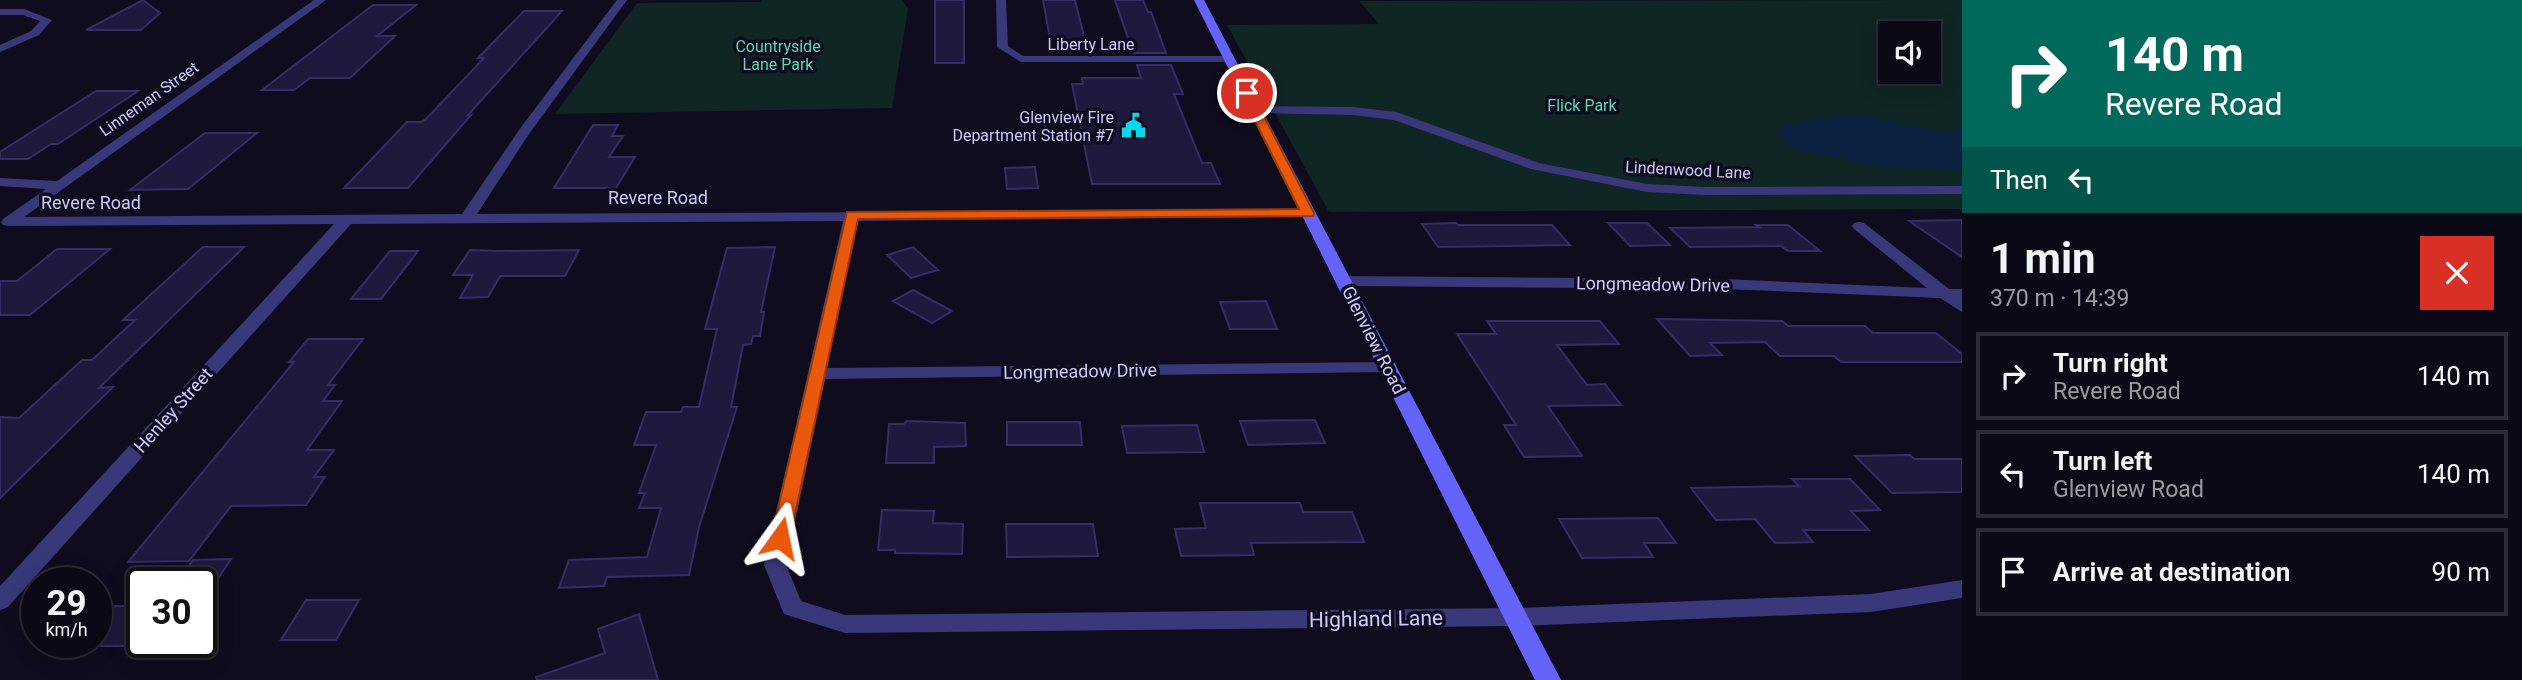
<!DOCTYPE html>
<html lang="en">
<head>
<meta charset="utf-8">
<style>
	:root { --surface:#0b0916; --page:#14121f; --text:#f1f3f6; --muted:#9a9aa1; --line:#2b2a35 }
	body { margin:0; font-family:Roboto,sans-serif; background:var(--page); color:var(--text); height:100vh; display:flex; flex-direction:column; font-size:26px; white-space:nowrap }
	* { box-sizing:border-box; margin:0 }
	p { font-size:23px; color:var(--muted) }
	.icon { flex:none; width:38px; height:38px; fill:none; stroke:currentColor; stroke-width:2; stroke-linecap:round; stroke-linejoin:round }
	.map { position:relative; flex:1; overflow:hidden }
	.drawer { display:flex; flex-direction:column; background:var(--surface); width:560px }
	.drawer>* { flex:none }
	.guide { background:#00695c; color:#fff; overflow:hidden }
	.buttons { position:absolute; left:1878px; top:21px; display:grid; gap:14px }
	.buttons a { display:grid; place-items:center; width:63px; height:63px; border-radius:0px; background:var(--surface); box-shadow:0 4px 18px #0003,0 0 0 2px var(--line); font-size:35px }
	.speed { position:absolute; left:21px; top:567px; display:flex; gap:14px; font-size:35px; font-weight:700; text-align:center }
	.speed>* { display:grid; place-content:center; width:91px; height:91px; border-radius:50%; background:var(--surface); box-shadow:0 4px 18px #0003,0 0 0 2px var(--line); line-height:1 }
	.speed small { font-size:18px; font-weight:400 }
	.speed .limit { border:4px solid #111; border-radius:10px; background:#fff; color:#111 }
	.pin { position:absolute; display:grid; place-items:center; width:60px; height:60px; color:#fff; margin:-30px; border:4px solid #fff; border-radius:50%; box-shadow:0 2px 7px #0007 }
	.me { position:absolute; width:77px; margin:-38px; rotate:12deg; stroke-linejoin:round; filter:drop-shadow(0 0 5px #0008) }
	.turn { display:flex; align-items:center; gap:24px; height:147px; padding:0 28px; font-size:32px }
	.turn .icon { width:91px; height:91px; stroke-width:2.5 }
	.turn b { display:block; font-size:49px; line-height:60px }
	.then { display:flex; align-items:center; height:66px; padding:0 28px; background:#0003; gap:14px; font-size:26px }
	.round { display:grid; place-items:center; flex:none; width:74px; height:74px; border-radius:0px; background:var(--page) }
	.overview { display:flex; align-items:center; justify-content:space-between; height:119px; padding:0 28px }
	h1 { font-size:42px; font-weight:700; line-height:52px }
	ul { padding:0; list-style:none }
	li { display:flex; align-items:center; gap:21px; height:88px; margin:0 14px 10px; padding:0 14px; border:4px solid var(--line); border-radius:0px }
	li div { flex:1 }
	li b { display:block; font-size:26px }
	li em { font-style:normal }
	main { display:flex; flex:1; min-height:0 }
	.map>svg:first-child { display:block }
	.green { fill:#0f2625; fill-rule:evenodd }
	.water { fill:#0d2140 }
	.building { fill:#1f193d; stroke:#372b68; stroke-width:2 }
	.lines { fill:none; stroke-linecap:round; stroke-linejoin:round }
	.minor { fill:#3a387a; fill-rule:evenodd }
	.secondary { fill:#6563fa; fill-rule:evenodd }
	.route { fill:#ea580c; stroke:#983908; stroke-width:2 }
	.labels { text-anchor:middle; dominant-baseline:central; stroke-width:7; stroke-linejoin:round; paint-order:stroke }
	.far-street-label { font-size:16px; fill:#cec9fd; stroke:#0f0c1d }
	.far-park-label { font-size:16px; fill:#59dab8; stroke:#0f0c1d }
	.far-poi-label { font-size:16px; fill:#cec9fd; stroke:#0f0c1d; text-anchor:end }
	.street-label { font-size:18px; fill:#cec9fd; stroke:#0f0c1d }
	.near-street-label { font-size:21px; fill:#cec9fd; stroke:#0f0c1d }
</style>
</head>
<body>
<main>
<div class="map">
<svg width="1962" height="680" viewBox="0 0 1962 680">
	<rect width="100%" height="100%" fill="#0f0c1d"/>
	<path class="green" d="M762 0H902L908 9 892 108 555 114 637 3 760 2Z
		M1962 0V209L1329 212 1227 25 1379 24 1359 1ZM1890 33H1928V72H1890Z"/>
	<path class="water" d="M1863 115 1943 132 1962 128V169L1891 168 1798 150C1787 145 1781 138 1780 126L1825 117Z"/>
	<path class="building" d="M143 0 160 13 141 30H86Z
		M935 0H964V63H935Z
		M1043 0H1075L1086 44 1051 45Z
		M1115 0H1143L1148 12H1151L1166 53H1133Z
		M373 5H416L377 36H395L350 78H310L294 90H262Z
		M524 11H562L468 115H471L408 188H344L407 122H421L426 119 484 58H478Z
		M1137 65H1171L1183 94H1174L1202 163H1211L1220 184H1092L1072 84H1083L1082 78H1141Z
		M96 91H138L58 144H51L28 159H0V152Z
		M593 125H618L612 136H623L609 157H635L616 188H554Z
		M205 133H257L188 189 130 190Z
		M1035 167 1038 188 1007 189 1005 168Z
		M1962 220V257L1909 221Z
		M1456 223 1458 225H1552L1570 245 1438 247 1422 224Z
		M1608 223H1647L1670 245 1630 246Z
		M1756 225H1788L1820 251H1788L1781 246 1690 247 1670 228 1759 227Z
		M203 247H244L99 388 113 387 0 498V417L19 418 82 360H92L135 320H123Z
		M775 247 761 312H764L760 336H753L751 344 743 345 731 407H737L699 527 689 575 607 577 604 586 559 588 569 560 647 557 661 508H639L645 493H639L656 445H634L646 412H681L683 407H699L717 329H705L727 248Z
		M913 247 938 270 911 278 887 255Z
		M57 249H110L30 315H0V281H17Z
		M470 250 500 251 579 250 565 276H500L488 297 460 298 473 275H453Z
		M390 251H418L381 299H351Z
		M913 290 952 311 932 323 893 301Z
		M1266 301 1277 329H1230L1220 302Z
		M1657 319 1782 321 1788 326H1865L1873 333H1936L1962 354V362H1841L1834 356H1780L1765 342 1710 343 1722 355 1690 356Z
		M1487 321H1600L1619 344 1557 345 1587 385 1605 384 1621 405 1548 406 1582 456 1524 457 1504 425H1516L1457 334H1496Z
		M308 339H363L328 385H335L323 401H342L307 450H334L314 477H325L306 505 231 506 189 561 128 562 294 362H289Z
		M1315 420 1325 443 1248 445 1240 421Z
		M907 421 965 423 966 446 934 447V463H886L889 424H904Z
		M1007 422H1080L1082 445H1007Z
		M1197 425 1204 452 1127 453 1122 426Z
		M1910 455 1914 459H1962V492L1892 493 1855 456Z
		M1792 479H1850L1880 510 1851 511 1869 530H1803L1813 542 1775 543 1755 519 1716 520 1691 488 1799 486Z
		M1200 503H1300L1303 512H1352L1364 542 1251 543 1254 555 1181 556 1175 529 1206 528Z
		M882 510 934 511 933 523 963 524 962 554 895 553V550H878Z
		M1658 518 1676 543H1644L1653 557 1582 558 1559 519Z
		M1006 524H1093L1098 556 1007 557Z
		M231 559 215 583H178L193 560Z
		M306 600H359L336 640H281Z
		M96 606H142V632L131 646H96Z
		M639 614 658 680H537L536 677 605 653 598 629Z"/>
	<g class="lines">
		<path class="minor" d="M314 0H326L24 217 462 214 519 130 617 0H627L529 134 477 214 1313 210 1315 213 1313 216 1308 217 858 221 827 368 1387 362 1396 367 1387 372 825 379 786 565 801 601 845 615 1516 608 1871 594 1962 580V598L1871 612 1516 626 845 633 784 614 764 565 843 221 351 224 8 607 0 610V586L334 224 8 226 3 225 1 222 3 219 46 189 0 186V178L57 181Z
			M996 0H1006L1008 46 1023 56H1229L1235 59 1229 62H1021L997 47Z
			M0 9H24L52 20 39 35 0 52V45L31 31 40 21 23 15H0Z
			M1255 106 1354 107 1396 112 1539 163 1647 184 1705 187 1962 186V194L1705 195 1647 192 1531 169 1394 120 1354 115 1251 113V107Z
			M1859 222 1864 223 1949 289H1962V312L1940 298 1724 289 1344 286 1336 281 1344 276 1724 279 1927 288 1854 229 1852 226 1854 223Z"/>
		<path class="secondary" d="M1194 0H1204L1561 680H1535Z"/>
	</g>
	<path class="route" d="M1243 91 1252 93 1314 213 1313 216 858 219 790 538 788 543 780 545 773 543 771 538 847 212 1299 209 1241 93Z"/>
	<defs>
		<symbol id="civic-bare" viewBox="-9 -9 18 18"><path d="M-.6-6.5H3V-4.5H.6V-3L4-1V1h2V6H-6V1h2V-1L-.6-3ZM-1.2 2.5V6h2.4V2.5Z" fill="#07d8eb" stroke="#0f0c1d" stroke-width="2.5" paint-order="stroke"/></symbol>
	</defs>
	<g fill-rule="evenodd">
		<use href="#civic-bare" x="1116" y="108" width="35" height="35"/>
	</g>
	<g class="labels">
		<g class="far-street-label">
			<text x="1091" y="44">Liberty Lane</text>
			<text transform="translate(149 99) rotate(-35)">Linneman Street</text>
			<text transform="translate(1688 170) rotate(3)">Lindenwood Lane</text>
		</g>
		<g class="far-park-label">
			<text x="778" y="46">Countryside<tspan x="778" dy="18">Lane Park</tspan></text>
			<text x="1582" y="105">Flick Park</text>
		</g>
		<g class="far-poi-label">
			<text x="1114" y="117">Glenview Fire<tspan x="1114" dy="18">Department Station #7</tspan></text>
		</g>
		<g class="street-label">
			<text x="658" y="197">Revere Road</text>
			<text x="91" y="202">Revere Road</text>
			<text transform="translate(1653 284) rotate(1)">Longmeadow Drive</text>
			<text transform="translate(1374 340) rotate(63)">Glenview Road</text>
			<text transform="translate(1080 371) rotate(-1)">Longmeadow Drive</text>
			<text transform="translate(173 410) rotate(-48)">Henley Street</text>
		</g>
		<g class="near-street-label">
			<text transform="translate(1376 619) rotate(-1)">Highland Lane</text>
		</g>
	</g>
</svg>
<div class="buttons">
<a><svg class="icon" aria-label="sound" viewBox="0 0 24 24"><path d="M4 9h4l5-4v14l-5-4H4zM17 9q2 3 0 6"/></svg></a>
</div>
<div class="speed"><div>29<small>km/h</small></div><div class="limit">30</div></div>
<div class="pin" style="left:1247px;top:93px;background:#d93025"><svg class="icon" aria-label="arrive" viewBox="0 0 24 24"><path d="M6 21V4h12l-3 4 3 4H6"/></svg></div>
<svg class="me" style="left:780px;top:538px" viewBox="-20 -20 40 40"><path d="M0-17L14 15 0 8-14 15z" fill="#ea580c" stroke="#fff" stroke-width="4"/></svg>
</div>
<section class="drawer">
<div class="guide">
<div class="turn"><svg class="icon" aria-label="right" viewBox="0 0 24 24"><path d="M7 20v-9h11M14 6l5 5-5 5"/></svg><div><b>140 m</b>Revere Road</div></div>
<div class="then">Then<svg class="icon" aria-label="left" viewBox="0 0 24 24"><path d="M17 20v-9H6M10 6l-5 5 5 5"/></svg></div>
</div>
<div class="overview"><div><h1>1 min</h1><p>370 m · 14:39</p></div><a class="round" style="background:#d93025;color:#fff"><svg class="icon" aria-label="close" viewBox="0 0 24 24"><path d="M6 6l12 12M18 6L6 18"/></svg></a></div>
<ul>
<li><svg class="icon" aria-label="right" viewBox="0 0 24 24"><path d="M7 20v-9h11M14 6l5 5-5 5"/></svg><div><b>Turn right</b><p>Revere Road</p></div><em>140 m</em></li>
<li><svg class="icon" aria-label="left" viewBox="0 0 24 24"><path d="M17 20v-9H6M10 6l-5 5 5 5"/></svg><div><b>Turn left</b><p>Glenview Road</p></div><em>140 m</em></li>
<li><svg class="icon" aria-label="arrive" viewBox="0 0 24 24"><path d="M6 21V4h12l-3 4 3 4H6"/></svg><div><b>Arrive at destination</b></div><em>90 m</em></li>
</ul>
</section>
</main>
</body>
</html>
